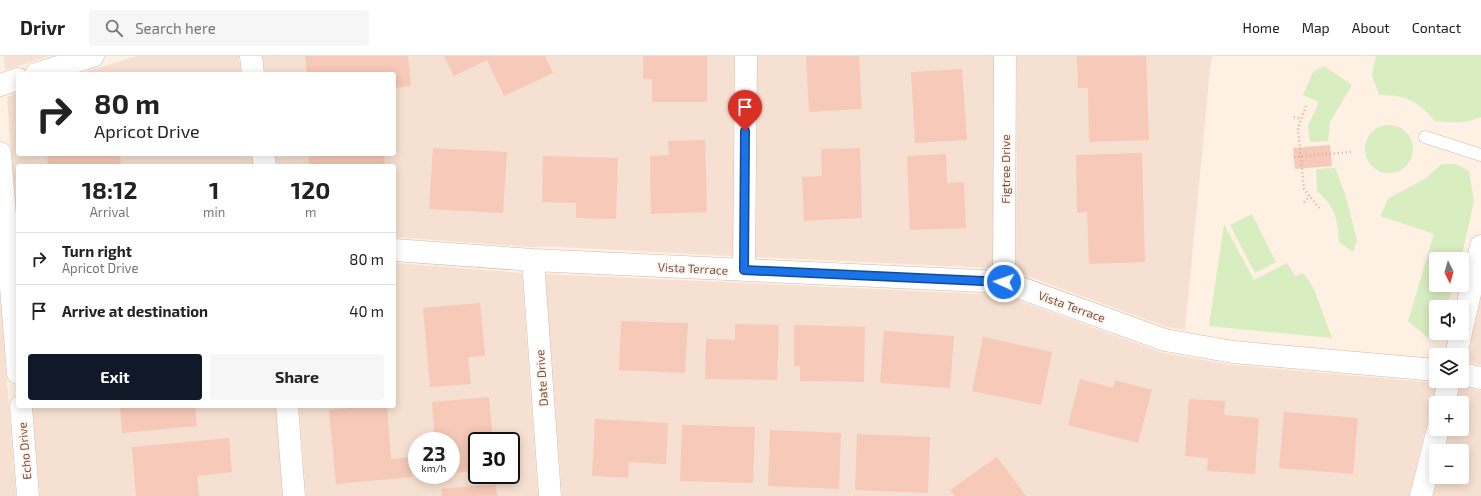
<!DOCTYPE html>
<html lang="en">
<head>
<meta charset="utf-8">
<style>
	:root { --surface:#fff; --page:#f6f6f6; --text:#222; --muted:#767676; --line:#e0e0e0; --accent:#111827 }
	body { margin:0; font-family:"Exo 2",sans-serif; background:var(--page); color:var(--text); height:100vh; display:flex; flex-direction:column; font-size:15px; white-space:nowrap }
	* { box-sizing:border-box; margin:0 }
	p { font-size:13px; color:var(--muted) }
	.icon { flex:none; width:22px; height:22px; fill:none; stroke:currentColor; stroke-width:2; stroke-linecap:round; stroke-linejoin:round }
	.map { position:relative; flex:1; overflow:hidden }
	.panel { position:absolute; left:16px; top:108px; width:380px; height:244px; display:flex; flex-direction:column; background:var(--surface); border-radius:4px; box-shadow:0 2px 10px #0003 }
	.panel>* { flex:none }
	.guide { position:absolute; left:16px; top:16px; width:380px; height:84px; border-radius:4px; box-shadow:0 2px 10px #0003; background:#fff; color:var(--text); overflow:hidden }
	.needle { width:26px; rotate:175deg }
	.fabs { position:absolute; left:1429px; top:196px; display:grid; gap:8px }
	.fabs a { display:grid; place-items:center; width:40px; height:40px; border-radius:4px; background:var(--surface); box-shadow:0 2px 10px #0003; font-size:20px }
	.speed { position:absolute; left:408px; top:376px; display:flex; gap:8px; font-size:20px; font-weight:700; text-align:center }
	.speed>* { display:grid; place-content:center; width:52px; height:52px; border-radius:50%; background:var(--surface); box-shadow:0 2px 10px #0003; line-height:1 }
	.speed small { font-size:10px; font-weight:400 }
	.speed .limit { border:2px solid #111; border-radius:6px; background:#fff; color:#111 }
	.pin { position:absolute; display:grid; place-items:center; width:34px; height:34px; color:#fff; margin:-41px -17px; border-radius:50% 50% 50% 0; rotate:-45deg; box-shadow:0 0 4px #0007 }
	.pin .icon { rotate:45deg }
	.me { position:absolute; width:44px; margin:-22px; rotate:273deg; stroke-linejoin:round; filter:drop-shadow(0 0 3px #0008) }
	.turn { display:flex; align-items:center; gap:14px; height:84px; padding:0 12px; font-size:18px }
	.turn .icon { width:52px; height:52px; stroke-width:2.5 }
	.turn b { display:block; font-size:28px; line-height:34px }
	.eta { display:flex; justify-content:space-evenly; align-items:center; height:68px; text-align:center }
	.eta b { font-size:24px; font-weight:700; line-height:28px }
	.primary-button { display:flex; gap:8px; margin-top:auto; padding:8px 12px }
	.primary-button a { flex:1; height:46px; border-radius:4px; background:var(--accent); color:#fff; font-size:16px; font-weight:700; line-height:46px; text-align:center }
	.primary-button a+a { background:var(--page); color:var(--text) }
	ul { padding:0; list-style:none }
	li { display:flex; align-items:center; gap:12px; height:52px; padding:0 12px; border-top:1px solid var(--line) }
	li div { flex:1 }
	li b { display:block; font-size:15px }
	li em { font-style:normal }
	header { display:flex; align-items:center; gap:24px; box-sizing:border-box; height:56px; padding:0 20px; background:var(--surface); border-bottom:1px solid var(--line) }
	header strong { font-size:19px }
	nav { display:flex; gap:22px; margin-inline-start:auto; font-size:14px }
	.search { width:280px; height:36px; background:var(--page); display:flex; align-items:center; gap:10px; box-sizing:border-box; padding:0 14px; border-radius:4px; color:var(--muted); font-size:15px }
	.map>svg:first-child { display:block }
	.residential { fill:#f6e0d1; fill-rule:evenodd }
	.green { fill:#d8edc0 }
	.building { fill:#f6c9b8 }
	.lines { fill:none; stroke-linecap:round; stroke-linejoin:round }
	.service-casing { stroke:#d2b8ab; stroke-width:13 }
	.minor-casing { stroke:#d2b8ab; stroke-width:23 }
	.tertiary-casing { stroke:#d2b8ab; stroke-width:23 }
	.path { stroke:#dbab9b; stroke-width:2.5; stroke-dasharray:1 3; stroke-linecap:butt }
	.service { stroke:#fff; stroke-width:12 }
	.minor { stroke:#fff; stroke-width:22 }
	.tertiary { stroke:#fff; stroke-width:22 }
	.route-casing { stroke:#114b97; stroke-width:10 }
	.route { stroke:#1a73e8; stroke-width:7 }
	.labels { text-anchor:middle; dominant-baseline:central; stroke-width:3; stroke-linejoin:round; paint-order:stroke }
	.street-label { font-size:12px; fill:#785247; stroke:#fff4eb }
</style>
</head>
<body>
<header>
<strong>Drivr</strong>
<div class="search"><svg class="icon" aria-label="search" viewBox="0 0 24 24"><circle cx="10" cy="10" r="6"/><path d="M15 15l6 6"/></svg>Search here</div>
<nav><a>Home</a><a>Map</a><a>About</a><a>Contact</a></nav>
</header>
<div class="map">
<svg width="1481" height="440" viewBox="0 0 1481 440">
	<rect width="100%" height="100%" fill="#fef0e3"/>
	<path class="residential" d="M4 0H49L5 14Z
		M137 0H239L241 18H79Z
		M262 0H734L733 200 543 190 532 191 394 181V110H277L275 98H394V18H265Z
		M757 0H994L993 212 756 201Z
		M1017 0H1213L1211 4 1185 274 1167 271 1016 216Z
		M18 37V98H252L253 110H18V175L7 41Z
		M394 207 522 217 538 440H306L299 350H394ZM417 385H451V419H417ZM477 385H511V419H477Z
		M545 218 1003 239 1163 297 1232 309 1437 327 1409 440H562Z
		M0 239 16 440H0Z
		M1481 242V309L1466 305Z
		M1460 330 1481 335V440H1433L1438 421H1462V395H1444L1450 373H1462V347H1456Z
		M32 350H276L283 440H40Z"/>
	<path class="green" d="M1376 0H1481V61C1466 68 1451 67 1435 65 1417 44 1405 39 1379 39L1372 19Z
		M1324 10 1352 29 1330 66 1328 85 1310 86 1308 70 1319 46 1303 39 1313 16Z
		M1365 93a24 24 0 1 1 48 0a24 24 0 1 1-48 0Z
		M1442 108H1456L1469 115 1474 145 1461 203H1436V229H1454L1446 251H1436V277L1433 286 1408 265 1434 178 1380 160 1389 142 1425 123Z
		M1335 112 1345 138 1357 184 1353 196 1339 186C1338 162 1335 151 1317 135L1316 113Z
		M1252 158 1276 206 1255 217 1230 169Z
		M1224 168 1254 224 1287 207 1295 220 1303 217 1313 231 1332 282 1209 270Z"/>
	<path class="building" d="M305 0H408L411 30 394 32V18H307Z
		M444 0H545L553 17 504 40 487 4 454 20Z
		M643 0H707V46H652V23H643Z
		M806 0H859L862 53 809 56Z
		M1077 0H1146L1149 84 1089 86 1088 32H1078Z
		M962 13 967 84 915 87 911 16Z
		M705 84 707 156 651 158 650 100 669 99 668 85Z
		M1330 89 1332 110 1295 113 1293 92Z
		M433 92 507 96 503 157 429 153Z
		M860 92 862 162 804 165 802 121 822 120 821 93Z
		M1142 97 1145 206 1089 208 1087 156 1077 157 1076 99Z
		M47 98H120L121 110H48Z
		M308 98H367V100L384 98 385 110H309Z
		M946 98 947 127 964 126 966 172 910 174 907 100Z
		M543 100 618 102 616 163 576 162V147L542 146Z
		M480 247 485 300 468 301 471 328 430 331 423 252Z
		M621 265 688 267 685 317 619 314Z
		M735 268 779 269 777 324 705 323 706 283 735 284Z
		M794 269 865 271 864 326 800 325V310H794Z
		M884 275 954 280 950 332 880 327Z
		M983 281 1052 296 1041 349 972 335Z
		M1080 323 1113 332 1115 324 1152 334 1138 387 1068 369Z
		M489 341 493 385H477V415L451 417V385H435L432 346Z
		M1189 343 1225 345 1224 359 1259 362 1255 418 1207 415 1208 402 1185 400Z
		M120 350H195L197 370 122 377Z
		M374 350H387L391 403 411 401 412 421 336 428 329 354Z
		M1284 356 1358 362 1353 418 1279 412Z
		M595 363 668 367 666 408 629 406 628 422 592 420Z
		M682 369 755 371 753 427 680 425Z
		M770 374 841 377 839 433 768 430Z
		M857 378 930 381 928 437 855 434Z
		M229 382 232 416 197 420 199 440H136L132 391Z
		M997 401 1026 440H955L950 434Z
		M496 428 497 440H442L441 433Z"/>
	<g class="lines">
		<defs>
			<path id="service" d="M1425 81 1481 99"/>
			<path id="minor" d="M251 0 253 18
				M36 18 93 0
				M0 29 18 23
				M0 97 18 317
				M263 98 265 110
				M394 194 533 204 1004 226 1165 284 1233 296 1436 314
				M533 204 550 440
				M744 214 746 0
				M1004 226 1005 0
				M1462 318 1481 322
				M21 350 28 440
				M287 350 294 440"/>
			<path id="tertiary" d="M1462 272 1481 190
				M1456 299 1461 277
				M1444 347 1449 325
				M1421 440 1438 373"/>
		</defs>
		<use href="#service" class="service-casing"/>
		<use href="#minor" class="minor-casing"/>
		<use href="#tertiary" class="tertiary-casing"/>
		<path class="path" d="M1306 50 1298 72 1304 133 1320 153
			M1294 61 1301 63
			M1294 101 1351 96
			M1304 146 1310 140"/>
		<use href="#service" class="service"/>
		<use href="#minor" class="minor"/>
		<use href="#tertiary" class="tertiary"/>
	</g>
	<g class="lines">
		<defs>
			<path id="route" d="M745 75 744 214 1004 226"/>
		</defs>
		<use href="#route" class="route-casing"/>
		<use href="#route" class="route"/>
	</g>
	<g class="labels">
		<g class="street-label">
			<text transform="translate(1005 113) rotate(-90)">Figtree Drive</text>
			<text transform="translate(693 212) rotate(3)">Vista Terrace</text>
			<text transform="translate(1072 250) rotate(20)">Vista Terrace</text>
			<text transform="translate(541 322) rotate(-94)">Date Drive</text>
			<text transform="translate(24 395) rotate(-95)">Echo Drive</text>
		</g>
	</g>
</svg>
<div class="fabs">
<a><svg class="needle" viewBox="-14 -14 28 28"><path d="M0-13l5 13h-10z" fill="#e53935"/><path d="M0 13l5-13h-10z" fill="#767676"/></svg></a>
<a><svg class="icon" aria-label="sound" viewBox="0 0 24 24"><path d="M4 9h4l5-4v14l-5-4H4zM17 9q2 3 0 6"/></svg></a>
<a><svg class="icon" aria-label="layers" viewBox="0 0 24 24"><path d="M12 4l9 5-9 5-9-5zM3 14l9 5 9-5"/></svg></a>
<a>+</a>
<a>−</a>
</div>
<div class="speed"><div>23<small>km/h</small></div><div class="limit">30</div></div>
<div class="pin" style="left:745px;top:75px;background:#d93025"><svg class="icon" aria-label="arrive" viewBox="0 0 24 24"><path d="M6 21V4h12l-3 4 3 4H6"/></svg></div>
<svg class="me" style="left:1004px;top:226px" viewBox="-20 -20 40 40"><circle r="17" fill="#1a73e8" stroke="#fff" stroke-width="3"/><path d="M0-11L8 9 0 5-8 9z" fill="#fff"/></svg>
<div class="guide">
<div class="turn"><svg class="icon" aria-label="right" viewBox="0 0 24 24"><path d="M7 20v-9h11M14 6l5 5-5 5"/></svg><div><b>80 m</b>Apricot Drive</div></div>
</div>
<section class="panel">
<div class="eta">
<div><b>18:12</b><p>Arrival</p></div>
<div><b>1</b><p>min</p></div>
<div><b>120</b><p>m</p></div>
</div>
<ul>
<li><svg class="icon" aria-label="right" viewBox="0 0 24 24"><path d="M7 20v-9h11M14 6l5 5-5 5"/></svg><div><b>Turn right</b><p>Apricot Drive</p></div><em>80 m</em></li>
<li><svg class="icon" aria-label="arrive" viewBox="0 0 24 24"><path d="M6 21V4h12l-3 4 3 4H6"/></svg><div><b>Arrive at destination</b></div><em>40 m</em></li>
</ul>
<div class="primary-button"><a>Exit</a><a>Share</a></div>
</section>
</div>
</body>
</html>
